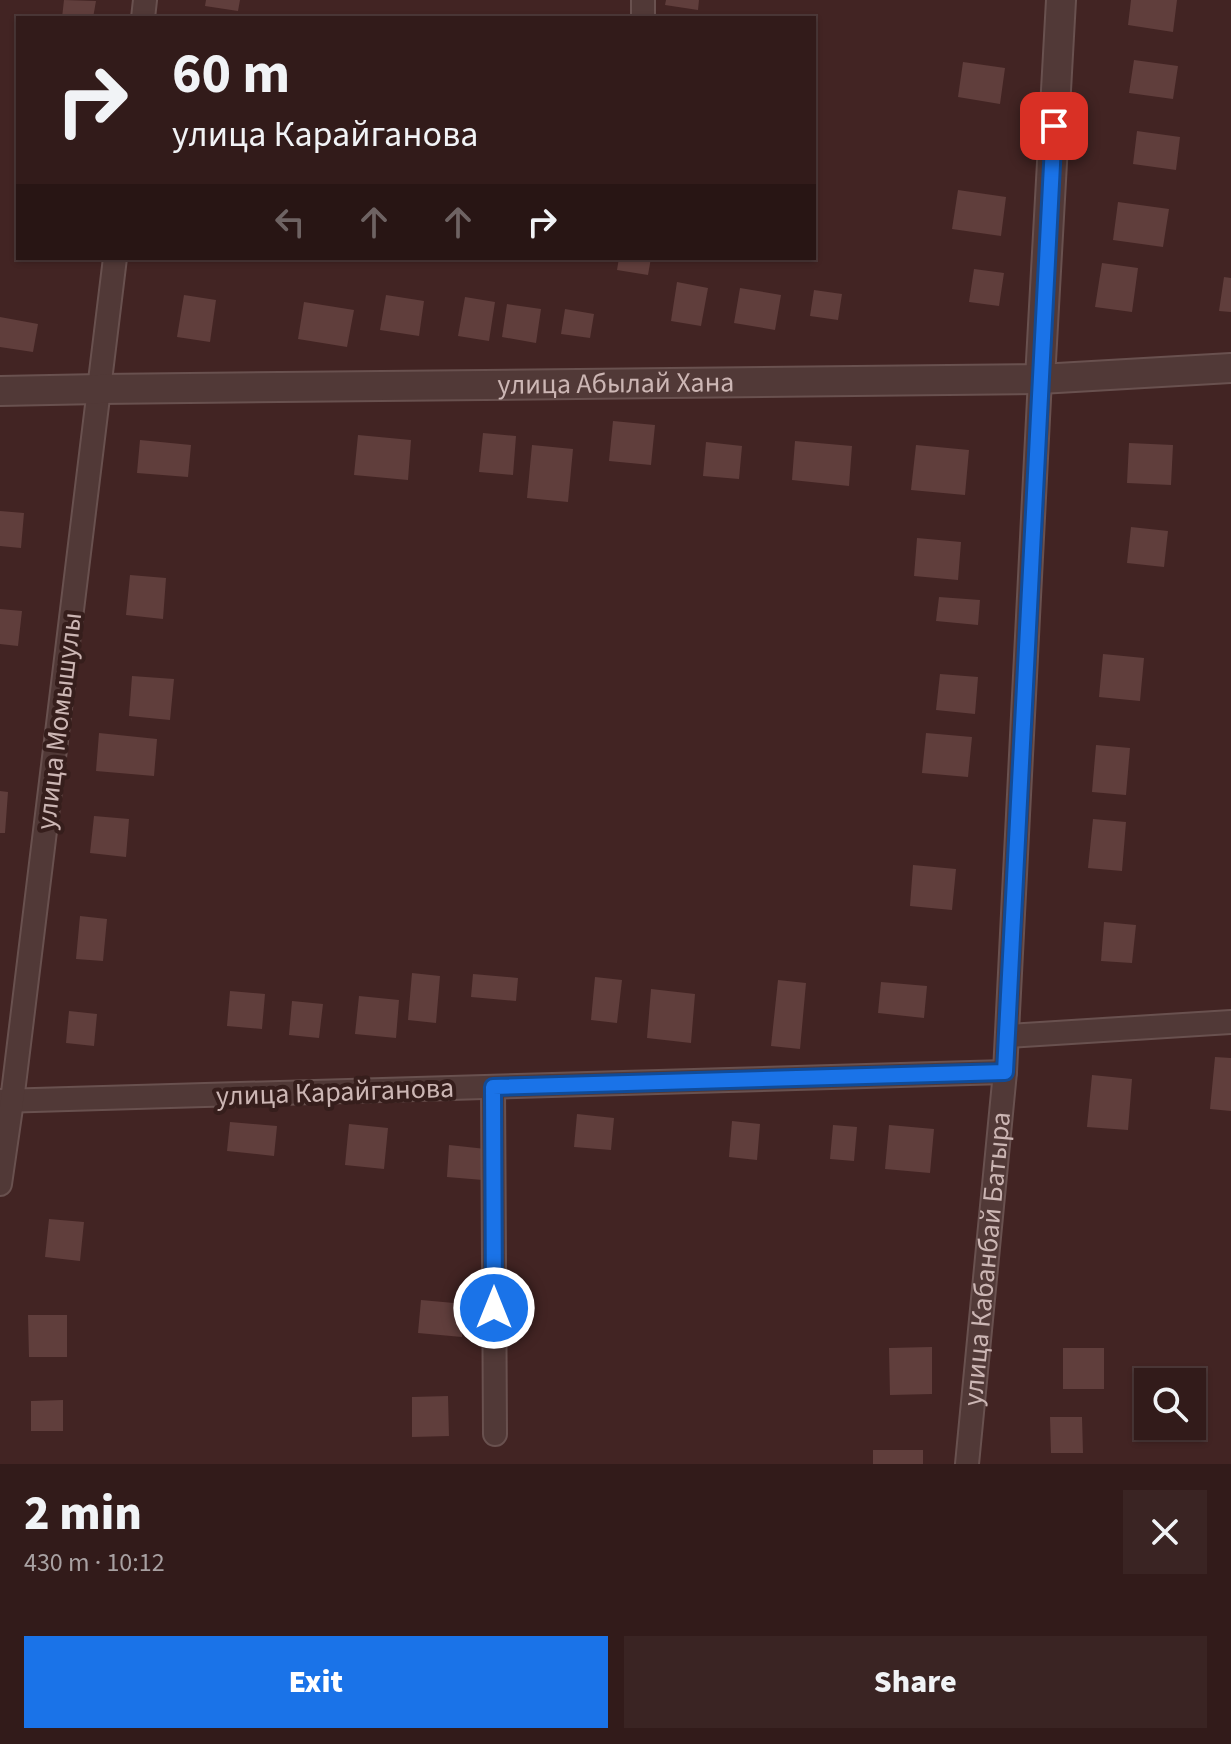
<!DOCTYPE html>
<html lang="en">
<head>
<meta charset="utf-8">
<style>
	:root { --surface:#321b1a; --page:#3a2423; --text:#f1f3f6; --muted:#a8a1a2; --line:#4d3939; --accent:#1a73e8 }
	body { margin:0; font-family:"Source Sans 3",sans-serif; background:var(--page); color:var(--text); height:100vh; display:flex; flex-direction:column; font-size:30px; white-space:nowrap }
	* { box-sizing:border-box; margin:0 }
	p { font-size:26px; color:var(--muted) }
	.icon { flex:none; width:44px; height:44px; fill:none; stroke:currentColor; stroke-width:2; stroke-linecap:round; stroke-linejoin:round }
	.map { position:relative; height:1464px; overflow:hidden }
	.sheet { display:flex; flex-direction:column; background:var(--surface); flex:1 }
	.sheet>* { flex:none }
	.hud { position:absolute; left:16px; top:16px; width:800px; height:244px; border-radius:0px; box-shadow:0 2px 6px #0004,0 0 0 2px var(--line); background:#321b1a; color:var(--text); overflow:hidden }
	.buttons { position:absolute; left:1134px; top:1368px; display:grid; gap:16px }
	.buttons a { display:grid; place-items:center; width:72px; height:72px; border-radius:0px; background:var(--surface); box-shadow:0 2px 6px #0004,0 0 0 2px var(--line); font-size:40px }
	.pin { position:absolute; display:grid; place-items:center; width:68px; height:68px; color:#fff; margin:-34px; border-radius:16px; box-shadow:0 4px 12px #0006 }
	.me { position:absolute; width:88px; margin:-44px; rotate:0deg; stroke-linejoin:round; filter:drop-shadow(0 0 6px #0008) }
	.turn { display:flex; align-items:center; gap:28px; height:168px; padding:0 24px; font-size:36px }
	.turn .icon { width:104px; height:104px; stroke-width:2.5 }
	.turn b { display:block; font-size:56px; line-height:68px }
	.lanes { display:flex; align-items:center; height:76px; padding:0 24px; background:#0003; justify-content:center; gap:40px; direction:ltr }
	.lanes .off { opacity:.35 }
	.round { display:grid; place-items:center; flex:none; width:84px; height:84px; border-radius:0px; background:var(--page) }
	.headline { display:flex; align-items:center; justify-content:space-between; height:136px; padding:0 24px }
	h1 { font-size:48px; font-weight:800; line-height:60px }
	.cta { display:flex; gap:16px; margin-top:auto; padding:16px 24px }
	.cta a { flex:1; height:92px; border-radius:0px; background:var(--accent); color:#fff; font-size:32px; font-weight:800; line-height:92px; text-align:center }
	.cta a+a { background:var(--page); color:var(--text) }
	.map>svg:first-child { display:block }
	.building { fill:#603e3c }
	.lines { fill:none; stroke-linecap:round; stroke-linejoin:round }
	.minor-casing { stroke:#69514f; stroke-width:26 }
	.tertiary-casing { stroke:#69514f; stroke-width:32 }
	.minor { stroke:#513937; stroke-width:22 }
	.tertiary { stroke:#513937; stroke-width:28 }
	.route-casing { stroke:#114b97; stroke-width:20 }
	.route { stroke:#1a73e8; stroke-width:14 }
	.labels { text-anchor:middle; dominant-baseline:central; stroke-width:8; stroke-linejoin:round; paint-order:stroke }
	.street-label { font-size:28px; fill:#ccb6b4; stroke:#361e1c }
</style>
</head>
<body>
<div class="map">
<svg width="1231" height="1464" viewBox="0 0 1231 1464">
	<rect width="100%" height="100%" fill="#422423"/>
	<path class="building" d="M64 0 96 1 93 18H62Z
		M206 0H240L238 11 205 6Z
		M666 0H699L698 10 665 5Z
		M1131 0H1177L1173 32 1128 25Z
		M1134 60 1178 66 1173 99 1129 93Z
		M963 62 1005 68 1000 104 958 97Z
		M1137 131 1180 137 1176 170 1133 164Z
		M958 190 1006 197 1001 236 952 229Z
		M1118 202 1169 209 1163 247 1113 240Z
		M619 258H651L648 275 617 270Z
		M1102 263 1138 268 1132 312 1095 307Z
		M974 269 1004 273 999 306 969 302Z
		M1224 277 1231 278V312L1219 311Z
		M677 282 708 288 701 326 671 321Z
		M740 288 781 295 775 330 734 323Z
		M814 290 842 294 838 320 810 316Z
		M184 295 216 300 210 342 177 337Z
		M386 295 424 301 419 336 380 330Z
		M465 297 495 302 489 341 458 336Z
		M304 302 354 310 347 347 298 339Z
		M507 304 541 309 536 343 502 337Z
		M565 309 594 314 590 338 561 334Z
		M0 317 38 324 33 352 0 347Z
		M613 421 655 425 651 465 609 461Z
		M483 433 516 436 513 475 479 472Z
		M358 435 411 440 408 480 354 475Z
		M140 440 191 445 188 477 137 473Z
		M795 441 852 446 849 486 792 480Z
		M706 442 742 446 739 479 703 476Z
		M1129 443 1173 445 1171 485 1127 483Z
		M532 445 573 449 568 502 527 498Z
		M916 445 969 450 965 495 911 490Z
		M0 511 24 513 21 548 0 546Z
		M1131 527 1168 531 1164 567 1127 563Z
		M917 538 961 542 958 580 914 576Z
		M130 575 166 578 163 619 126 615Z
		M939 597 980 600 978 625 936 621Z
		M0 609 22 611 18 646 0 644Z
		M1103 654 1144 658 1140 701 1099 697Z
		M940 674 978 677 975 714 936 710Z
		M132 676 174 679 170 720 129 716Z
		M99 733 157 739 154 776 96 771Z
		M926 733 972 737 968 777 922 773Z
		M1096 745 1130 748 1126 795 1092 792Z
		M0 791 8 792 5 833H0Z
		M94 816 129 819 126 857 90 853Z
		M1093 819 1126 822 1122 871 1088 868Z
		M913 865 956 869 952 910 910 906Z
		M80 916 107 919 103 961 76 959Z
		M1104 922 1136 925 1132 963 1101 961Z
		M412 973 440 976 436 1023 408 1020Z
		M473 974 518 978 516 1001 471 997Z
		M595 977 622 980 617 1023 591 1020Z
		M778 980 806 983 800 1049 771 1046Z
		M881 982 927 986 924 1018 878 1013Z
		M651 989 695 994 691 1043 647 1038Z
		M230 991 265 994 262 1029 227 1026Z
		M359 996 399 1000 396 1038 355 1034Z
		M292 1001 323 1004 319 1038 289 1035Z
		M69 1011 97 1014 94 1046 66 1043Z
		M1215 1057 1231 1058V1111L1210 1109Z
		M1092 1075 1132 1079 1128 1130 1087 1127Z
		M577 1114 614 1118 611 1150 574 1147Z
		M732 1121 760 1124 757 1160 729 1157Z
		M230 1122 277 1126 274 1156 227 1151Z
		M349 1124 388 1128 384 1169 345 1165Z
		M833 1125 857 1127 854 1161 830 1159Z
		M889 1125 934 1129 930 1173 885 1169Z
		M449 1145 486 1149 483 1180 447 1177Z
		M49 1219 84 1222 80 1261 45 1257Z
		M421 1300 465 1304 462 1337 418 1333Z
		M28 1315H67V1357H29Z
		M932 1347V1394L890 1395 889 1348Z
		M1063 1348H1104V1389H1063Z
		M448 1396 449 1436 412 1437V1397Z
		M63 1400V1431H31V1401Z
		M1050 1417H1082L1083 1453H1051Z
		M873 1450H923V1464H873Z"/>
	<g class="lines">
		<defs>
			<g id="minor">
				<path d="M643 16V0"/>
				<path d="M143 18 145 0"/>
				<path d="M1007 1036 1231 1022"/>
				<path d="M493 1087 495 1434"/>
				<path d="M0 1101 1005 1072"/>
				<path d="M0 1184 12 1101 115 258"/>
				<path id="s1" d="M967 1464 1005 1072 1040 379"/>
			</g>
			<g id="tertiary">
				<path d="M1040 379 1061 0"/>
				<path id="s2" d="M0 391 100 389 1040 379 1231 368"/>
			</g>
		</defs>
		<use href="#minor" class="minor-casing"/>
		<use href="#tertiary" class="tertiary-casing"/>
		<use href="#minor" class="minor"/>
		<use href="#tertiary" class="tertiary"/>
	</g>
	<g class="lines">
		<defs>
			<path id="route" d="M494 1308 493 1087 1005 1072 1054 126"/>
		</defs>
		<use href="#route" class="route-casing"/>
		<use href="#route" class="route"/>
	</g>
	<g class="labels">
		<g class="street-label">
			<text stroke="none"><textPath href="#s2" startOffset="616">улица Абылай Хана</textPath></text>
			<text transform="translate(59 721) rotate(-83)">улица Момышулы</text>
			<text transform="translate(335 1092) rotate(-2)">улица Карайганова</text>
			<text stroke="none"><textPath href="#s1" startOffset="206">улица Кабанбай Батыра</textPath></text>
		</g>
	</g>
</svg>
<div class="buttons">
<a><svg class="icon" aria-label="search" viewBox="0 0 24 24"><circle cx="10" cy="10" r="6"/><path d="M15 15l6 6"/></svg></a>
</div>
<div class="pin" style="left:1054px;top:126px;background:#d93025"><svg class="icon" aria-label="arrive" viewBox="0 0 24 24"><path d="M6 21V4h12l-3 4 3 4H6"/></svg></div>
<svg class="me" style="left:494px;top:1308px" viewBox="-20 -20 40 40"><circle r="17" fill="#1a73e8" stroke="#fff" stroke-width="3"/><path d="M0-11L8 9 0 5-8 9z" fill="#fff"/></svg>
<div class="hud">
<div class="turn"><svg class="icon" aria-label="right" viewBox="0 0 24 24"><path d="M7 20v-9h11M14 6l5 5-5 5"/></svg><div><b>60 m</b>улица Карайганова</div></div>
<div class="lanes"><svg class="icon off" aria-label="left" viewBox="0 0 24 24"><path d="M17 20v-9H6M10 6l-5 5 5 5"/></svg><svg class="icon off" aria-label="ahead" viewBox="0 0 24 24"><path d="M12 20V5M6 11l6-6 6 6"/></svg><svg class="icon off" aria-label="ahead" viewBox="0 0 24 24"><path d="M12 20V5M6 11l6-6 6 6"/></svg><svg class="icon" aria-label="right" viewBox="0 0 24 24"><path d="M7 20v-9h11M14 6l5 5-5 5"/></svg></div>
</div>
</div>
<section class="sheet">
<div class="headline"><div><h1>2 min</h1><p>430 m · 10:12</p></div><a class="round"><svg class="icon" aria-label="close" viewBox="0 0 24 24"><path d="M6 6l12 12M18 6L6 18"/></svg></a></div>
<div class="cta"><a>Exit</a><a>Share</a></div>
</section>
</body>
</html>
